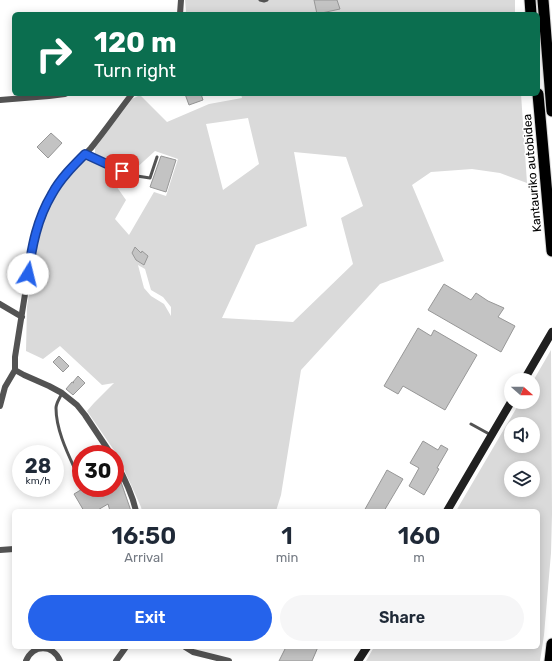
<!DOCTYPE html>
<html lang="en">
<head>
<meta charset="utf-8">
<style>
	:root { --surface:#fff; --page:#f6f6f7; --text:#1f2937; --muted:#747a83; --accent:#2563eb }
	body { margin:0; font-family:Rubik,sans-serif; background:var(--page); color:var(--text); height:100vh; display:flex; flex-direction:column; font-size:15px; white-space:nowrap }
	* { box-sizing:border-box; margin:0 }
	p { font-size:13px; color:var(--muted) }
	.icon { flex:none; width:22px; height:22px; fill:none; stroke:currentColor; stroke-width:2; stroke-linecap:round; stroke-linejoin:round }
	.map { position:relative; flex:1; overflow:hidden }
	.sheet { position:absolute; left:12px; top:509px; width:528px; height:140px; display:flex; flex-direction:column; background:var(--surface); border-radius:6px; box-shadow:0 2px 10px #0003 }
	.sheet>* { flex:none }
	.banner { position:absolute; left:12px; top:12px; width:528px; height:84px; border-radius:6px; box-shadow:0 2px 10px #0003; background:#0b6e4f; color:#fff; overflow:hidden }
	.needle { width:26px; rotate:111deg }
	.controls { position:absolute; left:504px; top:373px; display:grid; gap:8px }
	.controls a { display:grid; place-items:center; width:36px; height:36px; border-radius:50%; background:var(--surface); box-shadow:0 2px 10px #0003; font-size:20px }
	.speed { position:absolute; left:12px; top:445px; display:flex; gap:8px; font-size:20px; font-weight:700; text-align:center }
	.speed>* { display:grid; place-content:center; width:52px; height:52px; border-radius:50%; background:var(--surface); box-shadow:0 2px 10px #0003; line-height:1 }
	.speed small { font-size:10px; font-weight:400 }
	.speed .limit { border:6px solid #d22; background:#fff; color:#111 }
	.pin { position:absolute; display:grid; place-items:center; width:34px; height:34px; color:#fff; margin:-17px; border-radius:8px; box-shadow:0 2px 6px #0006 }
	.me { position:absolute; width:44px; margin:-22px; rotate:9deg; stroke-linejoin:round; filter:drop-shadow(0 0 3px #0008) }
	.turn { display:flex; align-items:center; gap:14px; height:84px; padding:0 16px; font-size:18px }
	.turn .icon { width:52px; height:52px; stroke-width:2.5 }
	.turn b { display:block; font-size:28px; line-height:34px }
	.eta { display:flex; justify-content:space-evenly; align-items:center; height:68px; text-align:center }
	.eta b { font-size:24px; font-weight:600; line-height:28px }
	.primary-button { display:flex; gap:8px; margin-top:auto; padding:8px 16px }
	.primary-button a { flex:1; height:46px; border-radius:24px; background:var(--accent); color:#fff; font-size:16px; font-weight:600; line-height:46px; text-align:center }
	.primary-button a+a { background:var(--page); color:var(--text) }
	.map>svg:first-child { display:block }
	.green { fill:#dadada; fill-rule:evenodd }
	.building { fill:#c3c3c3; stroke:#979797 }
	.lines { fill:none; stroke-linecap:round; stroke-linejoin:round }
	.highway-casing { stroke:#dbdbdb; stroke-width:13 }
	.lane { stroke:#535353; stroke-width:3 }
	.street { stroke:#535353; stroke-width:6 }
	.secondary { stroke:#202020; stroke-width:8 }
	.highway { stroke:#000; stroke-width:11 }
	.route-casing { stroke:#184099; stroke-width:10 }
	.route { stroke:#2563eb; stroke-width:7 }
	.labels { text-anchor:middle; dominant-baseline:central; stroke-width:3; stroke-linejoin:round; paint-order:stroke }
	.street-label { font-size:12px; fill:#000; stroke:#fff }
</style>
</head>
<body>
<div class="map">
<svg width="552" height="661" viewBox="0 0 552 661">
	<rect width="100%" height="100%" fill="#fff"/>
	<path class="green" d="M185 0H515V14H185L186 11Z
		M241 94H521L527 183 500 173 472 169 431 172 412 185 444 261 380 284 301 370 281 495 276 511H142L141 507 118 456 87 411 94 403 114 383 102 385 60 346 43 359 26 351 27 307 35 253 42 224 52 201 70 175 84 160H90L118 173 114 183 126 200 115 219 129 235 154 192 166 196 178 159 155 151 133 171 95 154V148L132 99 140 95 167 122 209 104 242 98ZM248 118 259 164 223 190 206 124ZM294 152 346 157 363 206 341 218 353 264 293 322 222 318 256 245 307 226ZM138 265 145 269 151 290 163 297 171 307V316L164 304 151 296 144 288Z
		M551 350 552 514 551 553 544 635 540 661H366L374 647H538V511H456L520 402H533V381ZM511 424H533V446H511ZM511 468H533V490H511Z"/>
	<path class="building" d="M314 0H337L340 9 317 14Z
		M185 94H201L203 100 189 105Z
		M51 133 62 143 48 158 37 147Z
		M161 156 176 160 166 192 150 187Z
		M135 247 141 253 142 251 148 256 144 265 136 260 132 253Z
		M444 284 471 300 476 293 488 301 504 308 498 317 515 326 501 352 428 310Z
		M418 328 431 336 434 330 477 355 445 410 403 386 398 394 384 386Z
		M59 356 69 366 63 372 53 362Z
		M78 376 85 383 73 395 66 389 72 382 74 383 73 382Z
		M423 441 438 450 441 445 448 449 437 468 439 469 424 495 409 486 419 468 410 463Z
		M387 470 403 479 384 511H364Z
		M121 482 131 511H110L108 504 96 511H84L74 494 84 488H91L94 493 107 488H115V485Z
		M286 647H318L312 661H279Z"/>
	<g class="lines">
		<defs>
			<path id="highway" d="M530 0 531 14
				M543 0 552 111
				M538 94 552 251
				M550 661 552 644"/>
		</defs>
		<use href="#highway" class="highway-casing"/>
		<path class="lane" d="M260 0 264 1 267 0
			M86 154 122 171 137 176 150 178 157 157
			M62 393C60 398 56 403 56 408 56 428 66 450 74 467
			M471 424 491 435"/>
		<path class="street" d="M180 14 181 0
			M0 100 49 96 65 94
			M0 304 22 317
			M15 370 24 375 49 386 62 393 77 405 85 415 111 454
			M0 406 5 387 15 370V357L33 244C39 222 46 200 60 182 69 170 81 159 91 148 105 131 118 112 132 94
			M115 461C124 477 132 493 136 511
			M0 550 14 549
			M185 647 193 652 229 661
			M26 661C33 644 53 644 60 661
			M116 661 126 647"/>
		<path class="secondary" d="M524 380 552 332
			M447 511 511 402
			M358 661 367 647"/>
		<use href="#highway" class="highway"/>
	</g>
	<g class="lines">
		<defs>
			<path id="route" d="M28 274C32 246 37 219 52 194 60 179 73 166 85 154L122 171"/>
		</defs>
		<use href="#route" class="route-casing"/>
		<use href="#route" class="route"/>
	</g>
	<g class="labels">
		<g class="street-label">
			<text transform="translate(532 173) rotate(-95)">Kantauriko autobidea</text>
		</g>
	</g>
</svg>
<div class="controls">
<a><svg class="needle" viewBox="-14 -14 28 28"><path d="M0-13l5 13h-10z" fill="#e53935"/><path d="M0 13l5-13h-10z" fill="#747a83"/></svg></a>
<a><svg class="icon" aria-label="sound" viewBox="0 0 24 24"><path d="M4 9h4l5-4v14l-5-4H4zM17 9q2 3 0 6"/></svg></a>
<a><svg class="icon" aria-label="layers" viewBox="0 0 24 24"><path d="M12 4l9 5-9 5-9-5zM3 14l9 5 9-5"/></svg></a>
</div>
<div class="speed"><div>28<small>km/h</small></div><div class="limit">30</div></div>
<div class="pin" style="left:122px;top:171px;background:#d93025"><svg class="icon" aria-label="arrive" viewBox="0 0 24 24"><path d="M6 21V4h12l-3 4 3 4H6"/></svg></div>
<svg class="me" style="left:28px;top:274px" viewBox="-20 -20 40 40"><circle r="19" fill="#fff"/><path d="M0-13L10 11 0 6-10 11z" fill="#2563eb"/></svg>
<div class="banner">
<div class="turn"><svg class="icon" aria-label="right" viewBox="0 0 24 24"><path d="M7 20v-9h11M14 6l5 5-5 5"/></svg><div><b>120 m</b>Turn right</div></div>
</div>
<section class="sheet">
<div class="eta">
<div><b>16:50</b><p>Arrival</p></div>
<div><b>1</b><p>min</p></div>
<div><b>160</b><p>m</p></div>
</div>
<div class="primary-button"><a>Exit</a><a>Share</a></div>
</section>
</div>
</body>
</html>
